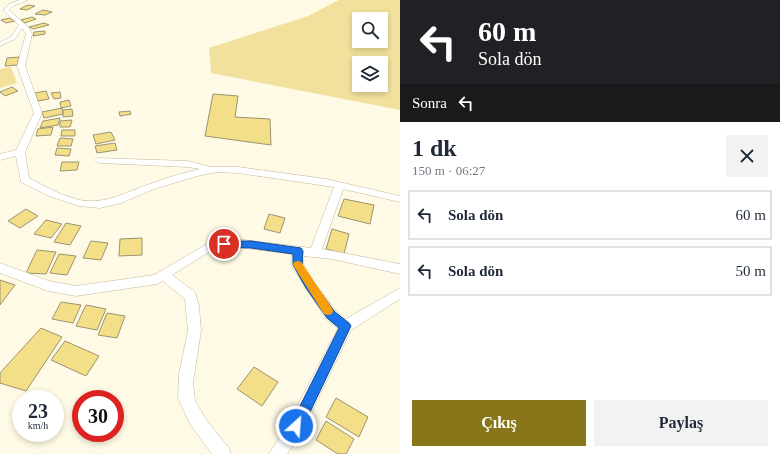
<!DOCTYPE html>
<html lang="tr">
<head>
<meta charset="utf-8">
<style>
	:root { --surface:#fff; --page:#f2f2f3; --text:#1f2937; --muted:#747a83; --line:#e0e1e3; --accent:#89761a }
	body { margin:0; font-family:"Times New Roman",serif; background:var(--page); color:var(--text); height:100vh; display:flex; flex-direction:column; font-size:15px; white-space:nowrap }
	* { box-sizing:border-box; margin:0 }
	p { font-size:13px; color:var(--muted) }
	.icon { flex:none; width:22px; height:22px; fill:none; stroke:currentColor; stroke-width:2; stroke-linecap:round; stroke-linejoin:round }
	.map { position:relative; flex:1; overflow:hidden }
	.panel { display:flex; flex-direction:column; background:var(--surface); width:380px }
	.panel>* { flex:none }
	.top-card { background:#202124; color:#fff; overflow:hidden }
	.buttons { position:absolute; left:352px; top:12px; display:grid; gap:8px }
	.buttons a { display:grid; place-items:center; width:36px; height:36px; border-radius:0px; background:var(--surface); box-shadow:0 2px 6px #0003; font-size:20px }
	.speed { position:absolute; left:12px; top:390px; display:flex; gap:8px; font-size:20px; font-weight:700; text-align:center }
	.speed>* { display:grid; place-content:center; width:52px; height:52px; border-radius:50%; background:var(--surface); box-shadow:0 2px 6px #0003; line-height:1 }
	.speed small { font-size:10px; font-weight:400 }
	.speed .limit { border:6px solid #d22; background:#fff; color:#111 }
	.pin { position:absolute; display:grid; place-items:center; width:34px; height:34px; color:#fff; margin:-17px; border:2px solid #fff; border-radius:50%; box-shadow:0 1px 4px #0007 }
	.me { position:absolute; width:44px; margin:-22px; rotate:26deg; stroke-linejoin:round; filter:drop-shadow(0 0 3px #0008) }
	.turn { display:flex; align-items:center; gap:14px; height:84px; padding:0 12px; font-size:18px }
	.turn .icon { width:52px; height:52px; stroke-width:2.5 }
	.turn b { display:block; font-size:28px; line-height:34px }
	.then { display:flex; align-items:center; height:38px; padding:0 12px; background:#0003; gap:8px; font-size:15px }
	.round { display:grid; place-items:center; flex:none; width:42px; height:42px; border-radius:0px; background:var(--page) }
	.overview { display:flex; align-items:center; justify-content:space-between; height:68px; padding:0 12px }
	h1 { font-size:24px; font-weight:800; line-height:30px }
	.action { display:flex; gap:8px; margin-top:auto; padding:8px 12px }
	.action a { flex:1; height:46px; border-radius:0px; background:var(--accent); color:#fff; font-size:16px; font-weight:800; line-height:46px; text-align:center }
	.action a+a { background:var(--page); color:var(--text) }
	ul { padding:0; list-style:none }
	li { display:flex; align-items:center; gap:12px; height:50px; margin:0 8px 6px; padding:0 4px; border:2px solid var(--line); border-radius:0px }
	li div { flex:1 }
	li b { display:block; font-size:15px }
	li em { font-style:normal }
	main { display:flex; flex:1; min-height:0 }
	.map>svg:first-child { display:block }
	.green { fill:#f1e19d; fill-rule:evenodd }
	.building { fill:#f3df88; stroke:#9b9374 }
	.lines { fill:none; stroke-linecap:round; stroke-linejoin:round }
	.minor-casing { stroke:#c1b999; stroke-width:1 }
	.minor { fill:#fff; fill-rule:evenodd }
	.route { fill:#1a73e8; stroke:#114b97 }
	.slow { fill:#f59e0b }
</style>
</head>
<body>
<main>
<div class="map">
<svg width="400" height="454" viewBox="0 0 400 454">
	<rect width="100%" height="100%" fill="#fefae5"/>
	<path class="green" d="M339 0H400V110L211 73 209 48 308 16ZM359 19H381V41H359ZM359 63H381V85H359Z
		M11 67 17 83 0 88V69Z"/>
	<path class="building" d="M28 5 35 6 27 10 20 9Z
		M43 10 52 12 45 15 35 14Z
		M32 17 36 19 25 23 21 20Z
		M10 18 15 21 6 23 1 20Z
		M44 23 49 25 33 29 29 27Z
		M45 31V34L33 36 34 32Z
		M19 57 17 65 5 66 7 58Z
		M12 87 18 91 5 96 0 92Z
		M46 91 49 99 38 101 35 93Z
		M60 92 61 98 54 99 51 93Z
		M213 94 238 96 235 117 270 119 271 145 205 136Z
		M69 100 71 106 61 108 60 102Z
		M62 108 63 114 44 118 42 112Z
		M72 109 73 116 63 117V110Z
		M130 111 131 114 120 116 119 112Z
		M60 118 58 125 40 128 43 121Z
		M72 120 70 127H60V121Z
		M53 127 51 135 36 136 38 129Z
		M62 130H75V136H61Z
		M111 132 115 140 96 144 93 135Z
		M60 138 73 139 71 146H57Z
		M115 143 117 150 97 153 95 146Z
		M57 148 71 149 69 156 55 155Z
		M62 162H79L77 170 60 171Z
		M344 199 374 205 370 224 338 216Z
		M26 209 38 216 20 228 8 221Z
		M269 214 285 218 280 233 264 229Z
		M46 220 62 224 51 238 34 234Z
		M66 223 81 226 70 245 54 242Z
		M332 229 349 234 344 254 326 249Z
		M142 238V255L119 256 120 239Z
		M91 241 108 243 101 260 83 258Z
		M37 250 56 252 46 274 26 273Z
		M59 254 76 256 67 275 50 273Z
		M0 280 15 285 0 305Z
		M61 302 81 305 73 323 52 319Z
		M86 305 106 309 97 330 76 326Z
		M107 313 125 316 117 338 98 335Z
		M41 328 62 337 26 391 0 383V373Z
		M65 341 99 356 86 376 51 360Z
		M254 367 278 382 262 406 237 389Z
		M336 398 368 417 359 437 326 417Z
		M326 421 354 439 346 454H338L316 440Z"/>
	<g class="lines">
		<defs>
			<path id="minor" d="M20 0H28L13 6 9 10 29 28 32 34 25 66 42 113 25 152 29 178C46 187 66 198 85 201 109 203 128 191 150 184 166 178 183 173 200 169L188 167 100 163 97 162 95 160 97 158 188 161 211 167H238L326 179 400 196V202L343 189 322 249 400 264V274L332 259 304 256 303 264 314 282 336 311 346 319 400 288V299L351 330 302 432 287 454H269L290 420 338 328 326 319 293 268 291 265 292 254 236 247 214 249 172 275 195 292 199 306 201 331 193 382 195 401 207 421 229 448 231 454H212L190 424 178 398 179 374 188 331 185 299 163 281 157 284 76 296 48 291 0 273V263L49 281 76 286 154 275 212 241 236 239 311 248 334 187 238 173 218 172 201 175 157 188 121 203 100 208 79 206 49 196 21 182 16 156 0 160V154L16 150 34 113 17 66 26 34 22 28 15 39 0 46V42L11 37 19 25 3 10 9 4Z"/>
		</defs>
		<use href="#minor" class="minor-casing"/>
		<use href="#minor" class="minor"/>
	</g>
	<path class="route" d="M224 241H251L301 248 303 251 302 265 313 282 335 312 349 323 351 326 301 431 296 433 291 431 290 426 339 328 327 318 306 288 293 265V254L251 248 221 247 220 244 221 242Z"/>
	<path class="slow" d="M298 261 301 262 332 308 333 311 332 314 328 315 324 314 293 265 294 262Z"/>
</svg>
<div class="buttons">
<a><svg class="icon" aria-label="search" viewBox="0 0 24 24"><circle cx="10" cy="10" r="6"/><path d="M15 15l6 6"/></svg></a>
<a><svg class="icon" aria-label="layers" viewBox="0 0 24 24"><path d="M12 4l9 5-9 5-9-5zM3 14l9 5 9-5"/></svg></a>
</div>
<div class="speed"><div>23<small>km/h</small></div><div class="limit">30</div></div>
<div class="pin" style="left:224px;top:244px;background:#d93025"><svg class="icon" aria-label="arrive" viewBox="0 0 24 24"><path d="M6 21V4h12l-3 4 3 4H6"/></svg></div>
<svg class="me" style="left:296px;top:426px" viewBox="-20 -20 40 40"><circle r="17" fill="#1a73e8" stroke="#fff" stroke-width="3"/><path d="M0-11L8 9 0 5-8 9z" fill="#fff"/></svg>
</div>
<section class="panel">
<div class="top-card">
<div class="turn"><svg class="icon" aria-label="left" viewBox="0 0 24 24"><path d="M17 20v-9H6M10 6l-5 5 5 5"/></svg><div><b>60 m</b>Sola dön</div></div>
<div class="then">Sonra<svg class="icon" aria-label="left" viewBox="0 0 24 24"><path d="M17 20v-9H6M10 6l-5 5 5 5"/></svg></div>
</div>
<div class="overview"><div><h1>1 dk</h1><p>150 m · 06:27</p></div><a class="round"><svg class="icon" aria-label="close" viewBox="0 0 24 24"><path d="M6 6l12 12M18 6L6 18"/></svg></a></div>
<ul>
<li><svg class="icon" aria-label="left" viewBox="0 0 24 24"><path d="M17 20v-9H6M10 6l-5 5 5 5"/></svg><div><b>Sola dön</b></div><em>60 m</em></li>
<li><svg class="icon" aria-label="left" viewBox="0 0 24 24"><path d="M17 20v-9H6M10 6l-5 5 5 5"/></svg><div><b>Sola dön</b></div><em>50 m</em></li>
</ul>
<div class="action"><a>Çıkış</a><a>Paylaş</a></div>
</section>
</main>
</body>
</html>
